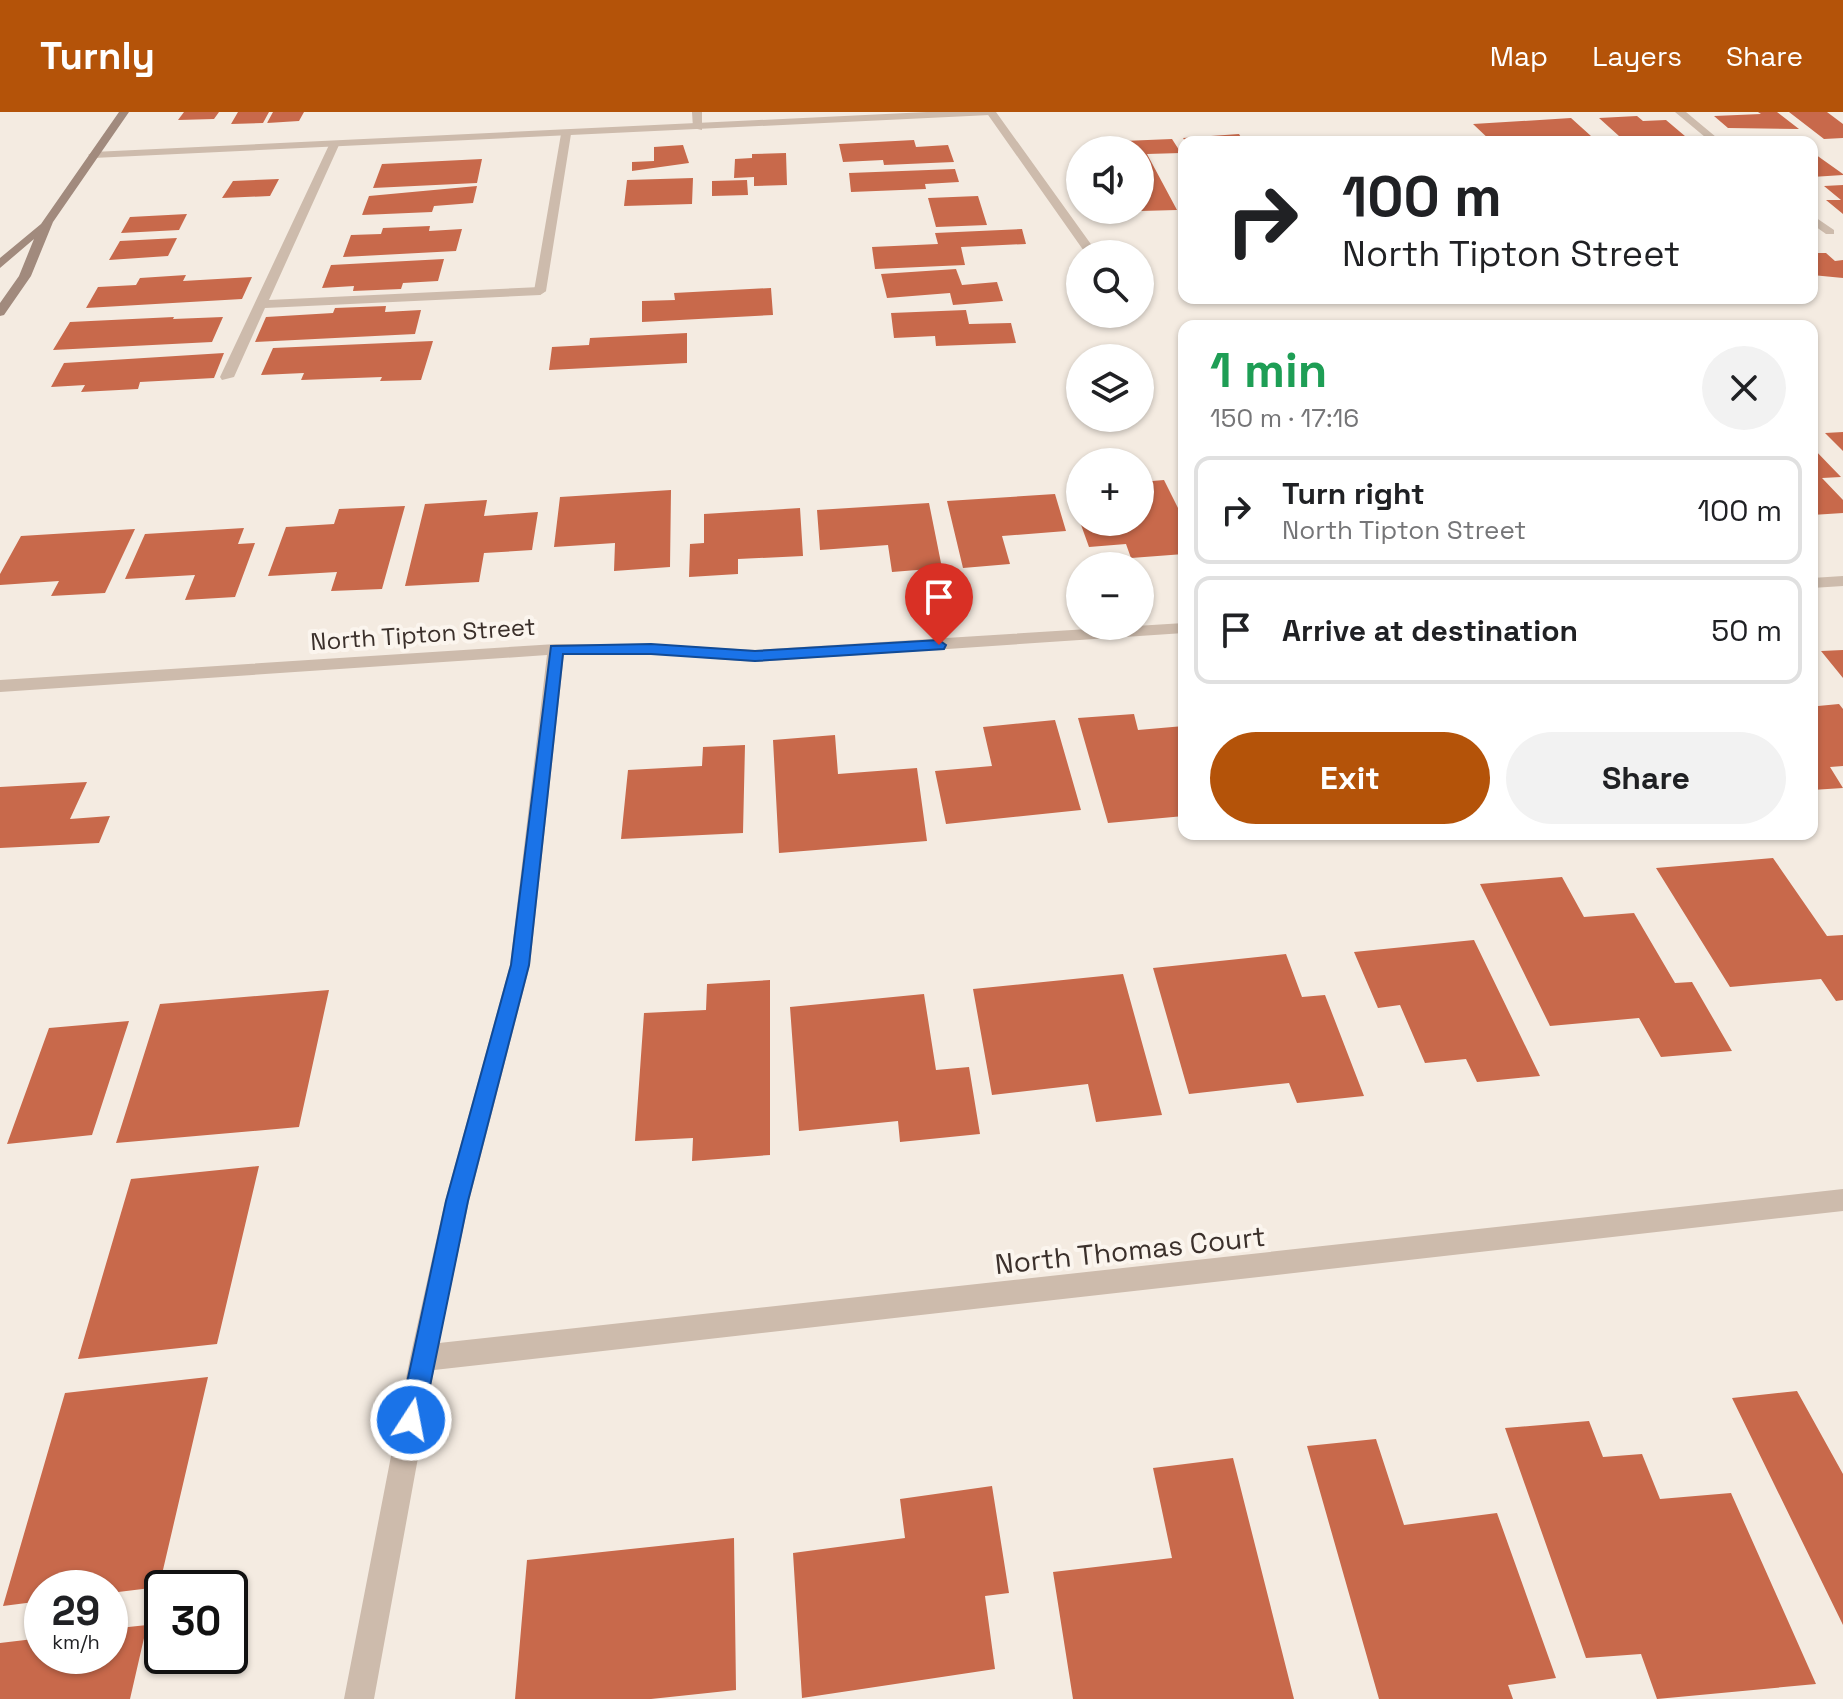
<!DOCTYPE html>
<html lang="en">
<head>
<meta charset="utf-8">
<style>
	:root { --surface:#fff; --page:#f2f2f2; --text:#202124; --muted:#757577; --line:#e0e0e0; --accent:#b45309 }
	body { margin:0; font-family:"Space Grotesk",sans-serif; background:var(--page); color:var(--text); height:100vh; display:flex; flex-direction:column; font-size:30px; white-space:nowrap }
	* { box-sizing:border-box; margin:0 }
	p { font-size:26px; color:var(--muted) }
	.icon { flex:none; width:44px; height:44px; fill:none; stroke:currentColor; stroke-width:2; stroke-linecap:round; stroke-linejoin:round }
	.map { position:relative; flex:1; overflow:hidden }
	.drawer { position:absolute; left:1178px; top:208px; width:640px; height:520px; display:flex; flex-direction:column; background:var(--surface); border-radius:16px; box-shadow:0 2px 6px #0004 }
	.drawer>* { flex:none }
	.guide { position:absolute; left:1178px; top:24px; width:640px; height:168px; border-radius:16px; box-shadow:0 2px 6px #0004; background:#fff; color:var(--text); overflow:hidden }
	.tools { position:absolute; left:1066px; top:24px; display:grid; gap:16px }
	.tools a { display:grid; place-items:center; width:88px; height:88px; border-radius:50%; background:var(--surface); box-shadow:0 2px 6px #0004; font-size:40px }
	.speed { position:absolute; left:24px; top:1458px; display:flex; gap:16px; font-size:40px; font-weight:700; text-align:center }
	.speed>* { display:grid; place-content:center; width:104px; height:104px; border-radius:50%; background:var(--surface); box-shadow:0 2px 6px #0004; line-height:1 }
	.speed small { font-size:20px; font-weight:400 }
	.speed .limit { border:4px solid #111; border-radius:12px; background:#fff; color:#111 }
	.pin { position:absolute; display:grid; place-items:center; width:68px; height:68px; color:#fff; margin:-82px -34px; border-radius:50% 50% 50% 0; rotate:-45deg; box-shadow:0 0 8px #0007 }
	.pin .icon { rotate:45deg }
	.me { position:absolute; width:88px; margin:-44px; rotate:11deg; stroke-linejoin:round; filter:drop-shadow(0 0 6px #0008) }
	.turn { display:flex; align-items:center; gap:28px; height:168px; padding:0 32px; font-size:36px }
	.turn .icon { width:104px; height:104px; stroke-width:2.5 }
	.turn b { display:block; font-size:56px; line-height:68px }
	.round { display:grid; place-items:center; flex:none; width:84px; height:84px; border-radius:42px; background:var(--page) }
	.head { display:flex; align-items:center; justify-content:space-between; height:136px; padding:0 32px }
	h1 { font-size:48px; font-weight:600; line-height:60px; color:#1e9e55 }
	.cta { display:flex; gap:16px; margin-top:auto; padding:16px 32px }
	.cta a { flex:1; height:92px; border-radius:48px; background:var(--accent); color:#fff; font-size:32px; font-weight:600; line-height:92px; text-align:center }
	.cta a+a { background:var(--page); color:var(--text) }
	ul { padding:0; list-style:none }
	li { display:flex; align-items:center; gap:24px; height:108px; margin:0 16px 12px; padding:0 16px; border:4px solid var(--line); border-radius:16px }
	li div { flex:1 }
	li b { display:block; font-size:30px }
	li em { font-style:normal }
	header { display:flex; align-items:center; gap:48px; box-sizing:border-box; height:112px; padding:0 40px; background:var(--accent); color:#fff }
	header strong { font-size:38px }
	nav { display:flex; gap:44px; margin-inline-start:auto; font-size:28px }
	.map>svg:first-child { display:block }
	.building { fill:#c8694b }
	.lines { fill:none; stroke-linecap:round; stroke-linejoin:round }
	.service { fill:#cdbbac; fill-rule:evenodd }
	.minor { fill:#cdbbac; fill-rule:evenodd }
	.tertiary { fill:#cdbbac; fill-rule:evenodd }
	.secondary { fill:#a18a7d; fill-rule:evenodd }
	.route { fill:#1a73e8; stroke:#114b97; stroke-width:2 }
	.labels { text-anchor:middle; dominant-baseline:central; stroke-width:8; stroke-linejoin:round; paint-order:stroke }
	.street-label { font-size:24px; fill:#3b302b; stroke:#fbf5ee }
	.near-street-label { font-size:28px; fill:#3b302b; stroke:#fbf5ee }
</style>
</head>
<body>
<header>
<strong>Turnly</strong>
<nav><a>Map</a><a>Layers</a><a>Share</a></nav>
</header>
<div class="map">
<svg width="1843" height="1587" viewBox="0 0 1843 1587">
	<rect width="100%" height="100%" fill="#f4ebe1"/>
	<path class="building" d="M184 0H219L214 7 178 8Z
		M238 0H269L263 11 231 12Z
		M273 0H304L299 9 267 11Z
		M1758 0H1777L1799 17 1728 16 1714 4 1761 2Z
		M1789 0H1827L1843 12V26L1824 27Z
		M1637 4 1643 9 1666 8 1692 30H1613L1606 24H1619L1599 6Z
		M1571 6 1591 24 1553 26 1557 30H1492L1473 12Z
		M1239 22 1244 30H1186L1183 26Z
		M1172 27 1181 41 1147 42 1177 98 1140 99V38H1103L1099 30Z
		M914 28 916 35 948 33 954 50 884 53 883 48 843 50 839 32Z
		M683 33 689 51 632 59V50L654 49V35Z
		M1812 40 1843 62V63L1812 65Z
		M786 41 787 73 754 74V65L734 66 735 47 752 46V42Z
		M482 47 477 71 373 76 382 52Z
		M955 57 959 70 925 72 926 77 851 80 849 61Z
		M693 66 692 92 624 94 627 68Z
		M279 67 270 84 222 86 233 69Z
		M747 68 748 83 712 84V69Z
		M1843 73V102L1826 88H1841L1824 74Z
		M477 74 473 91 434 94 432 100 362 103 369 84Z
		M978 84 987 113 936 115 928 86Z
		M187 102 179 118 121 121 130 105Z
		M430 114 429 119 462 117 456 139 343 145 351 123 381 122 383 116Z
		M1022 117 1026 132 961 135 965 153 875 157 872 135 938 132 935 121Z
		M177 126 168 144 109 148 120 129Z
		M1812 141H1826L1835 149 1843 148V166L1812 163Z
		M444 147 438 169 403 171 401 177 353 179 354 174 322 176 331 153Z
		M956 157 962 173 997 170 1003 189 953 193 950 181 887 186 881 162Z
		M186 163 183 169 252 165 242 187 86 196 98 175 136 173 140 166Z
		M771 176 773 203 642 210V189L675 188 674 181Z
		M386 194 385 200 421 198 415 222 255 230 266 205 333 201 335 196Z
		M966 198 969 212 1011 211 1016 231 936 234 935 224 894 226 891 201Z
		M174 205 173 207 223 205 212 230 53 238 70 210Z
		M687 221V251L549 258 552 235 589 233 590 226Z
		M433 229 421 268 380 269 382 265 301 268 304 261 261 263 273 236Z
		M224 241 214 266 140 270 138 277 81 280 85 273 51 275 64 251Z
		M1843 320V339L1825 321Z
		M1812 335 1841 365 1822 366 1843 388V401L1812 403Z
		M1164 368 1184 408V442L1131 446 1126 432 1089 435 1080 410H1140V370Z
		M1080 375V409L1068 376Z
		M671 378 670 455 614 459 615 431 554 435 560 385Z
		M1055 382 1066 419 1002 424 1010 452 963 456 947 389Z
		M487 388 484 404 538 400 532 438 484 441 479 470 405 474 425 392Z
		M929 391 942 456 892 460 888 433 820 438 817 398Z
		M405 394 382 477 331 479 337 460 268 464 286 415 334 412 339 397Z
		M800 396 803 444 738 447V462L689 465 690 432 704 431V402Z
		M244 416 238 432 255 431 235 485 185 488 195 463 125 467 145 422Z
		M135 417 105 481 51 484 59 469 0 473V462L21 424Z
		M1843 538V566L1821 539Z
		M1812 587 1818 594 1839 592 1843 597V654L1830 655 1843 676 1812 678Z
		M1134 602 1138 618 1184 614V704L1108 711 1078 606Z
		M1055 608 1081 698 946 712 935 659 992 654 983 615Z
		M835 623 838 662 917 656 927 729 779 741 773 628Z
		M745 633 743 721 621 727 628 658 702 654 703 635Z
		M87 670 70 707 110 704 99 731 0 736V675Z
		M1773 746 1827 824 1843 823V888L1836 889 1821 867 1730 875 1656 756Z
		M1562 765 1584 805 1634 801 1675 871 1692 870 1732 939 1661 945 1639 906 1550 914 1480 772Z
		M1474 828 1540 964 1477 970 1466 947 1425 951 1400 893 1378 896 1354 840Z
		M1286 842 1302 885 1325 883 1364 984 1297 991 1289 971 1189 982 1153 856Z
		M1123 862 1162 1003 1096 1010 1088 972 992 983 973 877Z
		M770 868V1043L692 1049 693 1026 635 1029 644 901 706 898 707 872Z
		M329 878 299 1015 116 1031 160 892Z
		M924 882 936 958 969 955 980 1022 900 1030 898 1009 799 1019 790 895Z
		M129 909 92 1023 7 1032 49 916Z
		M259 1054 217 1232 78 1247 131 1067Z
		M208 1265 159 1475 110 1481V1476H42V1489L3 1494 65 1281Z
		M1797 1279 1843 1362V1513L1732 1286Z
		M1589 1309 1603 1345 1642 1342 1660 1387 1731 1381 1816 1572 1657 1587 1641 1542 1586 1546 1505 1316Z
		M1376 1327 1404 1413 1497 1401 1556 1566 1508 1573 1513 1587H1379L1307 1334Z
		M1233 1346 1294 1587H1073L1053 1460 1172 1446 1153 1356Z
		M992 1374 1009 1481 985 1484 995 1557 802 1586 793 1441 905 1426 900 1387Z
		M734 1426 736 1578 651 1587H515L527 1448Z
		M147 1513 130 1587H0V1531L42 1526V1544H110V1517Z"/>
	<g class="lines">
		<path class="service" d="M334 30 339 33 269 188 540 175 546 179 540 183 265 196 234 265 222 268 220 265 329 33Z"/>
		<path class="minor" d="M692 0H702V18L693 16Z
			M986 0H996L1098 142H1086Z
			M1675 0H1686L1722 30H1711Z
			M566 19 571 22 546 179 540 183 534 179 561 22Z
			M1812 103 1834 118V122H1826L1812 112Z
			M1843 464V474L1812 476V466Z
			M1184 511V521L755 550 651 542H564L530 853 469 1089 439 1231 1843 1077V1099L434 1258 374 1587H344L410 1246 445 1089 510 853 547 543 0 580V568L556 532H651L755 538Z"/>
		<path class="tertiary" d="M927 0H995L990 3 93 46 88 43 93 40Z"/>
		<path class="secondary" d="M119 0H129L53 110 31 164 4 203 0 204V191L19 164 34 127 0 156V146L41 112Z"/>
	</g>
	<path class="route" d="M939 528 946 533 944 537 755 549 651 542H563L529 853 468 1089 423 1308 420 1317 411 1320 403 1317 399 1308 446 1089 511 853 551 534 651 532 755 539Z"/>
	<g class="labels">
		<g class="street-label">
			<text transform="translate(423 522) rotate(-4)">North Tipton Street</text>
		</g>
		<g class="near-street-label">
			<text transform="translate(1130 1138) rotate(-6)">North Thomas Court</text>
		</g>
	</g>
</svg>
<div class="tools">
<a><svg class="icon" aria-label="sound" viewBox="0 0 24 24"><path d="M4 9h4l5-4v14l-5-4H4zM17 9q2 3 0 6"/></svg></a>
<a><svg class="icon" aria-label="search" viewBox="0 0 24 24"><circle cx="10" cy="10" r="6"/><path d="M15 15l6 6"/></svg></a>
<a><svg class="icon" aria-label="layers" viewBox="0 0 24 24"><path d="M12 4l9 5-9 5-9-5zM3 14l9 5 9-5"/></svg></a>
<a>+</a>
<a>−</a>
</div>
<div class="speed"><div>29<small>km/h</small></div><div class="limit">30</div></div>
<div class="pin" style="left:939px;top:533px;background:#d93025"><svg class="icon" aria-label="arrive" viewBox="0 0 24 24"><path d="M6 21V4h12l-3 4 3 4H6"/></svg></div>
<svg class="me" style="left:411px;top:1308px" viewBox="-20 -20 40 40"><circle r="17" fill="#1a73e8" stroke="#fff" stroke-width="3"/><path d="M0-11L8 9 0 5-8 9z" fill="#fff"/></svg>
<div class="guide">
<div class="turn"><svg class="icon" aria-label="right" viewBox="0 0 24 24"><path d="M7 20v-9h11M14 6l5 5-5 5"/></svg><div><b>100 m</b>North Tipton Street</div></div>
</div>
<section class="drawer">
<div class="head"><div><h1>1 min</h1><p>150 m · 17:16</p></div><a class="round"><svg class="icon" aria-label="close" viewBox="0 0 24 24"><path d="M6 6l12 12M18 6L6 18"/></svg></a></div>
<ul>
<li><svg class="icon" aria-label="right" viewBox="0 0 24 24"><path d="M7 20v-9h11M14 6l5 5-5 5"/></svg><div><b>Turn right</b><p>North Tipton Street</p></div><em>100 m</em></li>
<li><svg class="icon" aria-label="arrive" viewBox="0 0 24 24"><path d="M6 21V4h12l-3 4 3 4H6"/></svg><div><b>Arrive at destination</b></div><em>50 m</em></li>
</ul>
<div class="cta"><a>Exit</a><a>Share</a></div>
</section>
</div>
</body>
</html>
